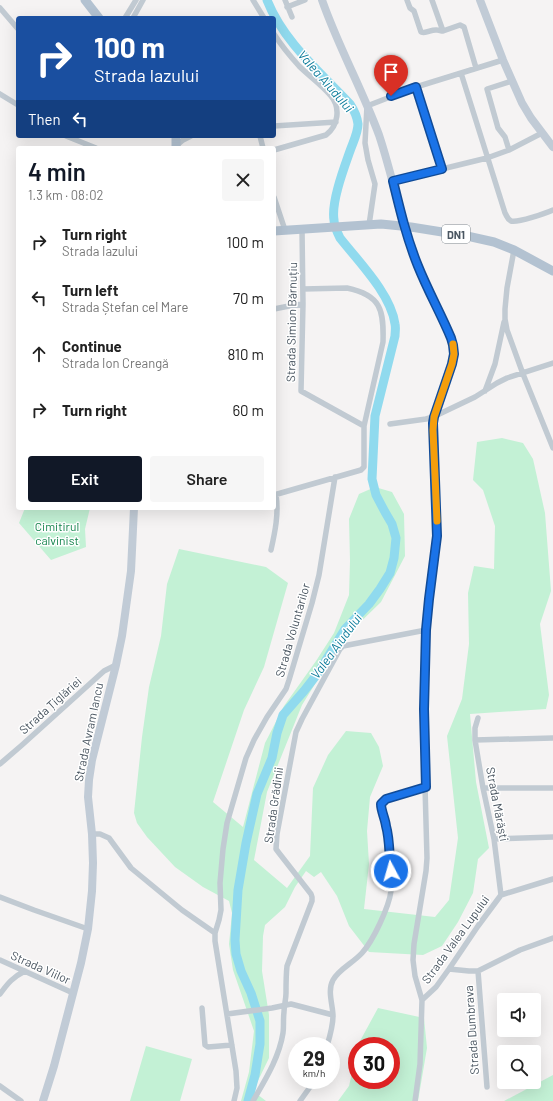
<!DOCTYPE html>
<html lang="en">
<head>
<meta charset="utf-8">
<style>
	:root { --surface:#fff; --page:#f6f6f6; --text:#222; --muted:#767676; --accent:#111827 }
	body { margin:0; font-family:Barlow,sans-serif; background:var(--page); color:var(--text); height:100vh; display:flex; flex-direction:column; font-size:15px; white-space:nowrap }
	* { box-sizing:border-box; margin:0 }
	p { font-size:13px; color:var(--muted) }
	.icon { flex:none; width:22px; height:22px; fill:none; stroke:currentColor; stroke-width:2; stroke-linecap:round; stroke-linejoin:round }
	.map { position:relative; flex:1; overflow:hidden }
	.drawer { position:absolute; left:16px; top:146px; width:260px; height:364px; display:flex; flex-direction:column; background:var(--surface); border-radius:4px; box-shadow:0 4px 16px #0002 }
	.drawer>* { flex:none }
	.top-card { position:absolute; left:16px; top:16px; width:260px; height:122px; border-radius:4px; box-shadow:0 4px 16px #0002; background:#1a4fa0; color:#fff; overflow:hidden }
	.tools { position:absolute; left:497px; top:993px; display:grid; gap:8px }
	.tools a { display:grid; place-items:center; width:44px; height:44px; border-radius:4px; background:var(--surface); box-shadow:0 4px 16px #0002; font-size:20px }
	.speed { position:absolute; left:288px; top:1037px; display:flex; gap:8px; font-size:20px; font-weight:700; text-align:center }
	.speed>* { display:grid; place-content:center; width:52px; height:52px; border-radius:50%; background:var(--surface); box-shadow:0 4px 16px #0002; line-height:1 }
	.speed small { font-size:10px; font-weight:400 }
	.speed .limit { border:6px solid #d22; background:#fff; color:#111 }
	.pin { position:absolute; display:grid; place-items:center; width:34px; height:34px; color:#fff; margin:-41px -17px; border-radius:50% 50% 50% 0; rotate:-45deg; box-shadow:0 0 4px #0007 }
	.pin .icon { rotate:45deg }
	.me { position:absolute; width:44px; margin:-22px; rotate:354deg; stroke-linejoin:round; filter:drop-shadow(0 0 3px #0008) }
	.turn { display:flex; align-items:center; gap:14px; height:84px; padding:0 12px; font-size:18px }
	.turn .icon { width:52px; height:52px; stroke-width:2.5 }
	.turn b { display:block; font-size:28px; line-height:34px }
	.then { display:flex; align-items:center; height:38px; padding:0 12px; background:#0003; gap:8px; font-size:15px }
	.round { display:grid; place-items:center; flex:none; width:42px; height:42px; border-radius:4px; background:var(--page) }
	.summary { display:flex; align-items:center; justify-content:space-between; height:68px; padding:0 12px }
	h1 { font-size:24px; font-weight:600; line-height:30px; color:var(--accent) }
	.button { display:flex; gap:8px; margin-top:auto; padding:8px 12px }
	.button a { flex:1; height:46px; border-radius:4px; background:var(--accent); color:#fff; font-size:16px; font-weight:600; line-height:46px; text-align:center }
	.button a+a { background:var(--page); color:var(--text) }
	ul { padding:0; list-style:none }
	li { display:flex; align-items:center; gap:12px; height:56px; padding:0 12px }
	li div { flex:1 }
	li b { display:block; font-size:15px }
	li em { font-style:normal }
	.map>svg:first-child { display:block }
	.green { fill:#c3f1d5 }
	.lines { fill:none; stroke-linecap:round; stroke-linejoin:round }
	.river { stroke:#90daee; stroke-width:9 }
	.street { stroke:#c1cad2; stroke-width:5.5 }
	.secondary { stroke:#c1cbd6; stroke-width:8 }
	.primary { stroke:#b3c2d1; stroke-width:9 }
	.route-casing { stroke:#114b97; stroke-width:10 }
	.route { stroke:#1a73e8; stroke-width:7 }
	.slow { stroke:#f59e0b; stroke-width:7 }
	.labels { text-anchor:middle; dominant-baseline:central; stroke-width:3; stroke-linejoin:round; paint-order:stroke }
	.shield { fill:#fff; stroke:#808990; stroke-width:1 }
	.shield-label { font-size:11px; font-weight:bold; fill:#4a5661 }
	.street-label { font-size:12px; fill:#4a5661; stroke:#fff }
	.park-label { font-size:12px; fill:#17864f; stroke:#fff }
	.water-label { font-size:13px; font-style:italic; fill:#0c7c9b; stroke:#fff }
</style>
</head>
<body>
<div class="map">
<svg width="553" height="1101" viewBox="0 0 553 1101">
	<rect width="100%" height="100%" fill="#f5f3f3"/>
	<path class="green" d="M502 438 523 443 533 459 545 513 551 591 540 624 549 695 546 709 470 714 476 782 489 848 478 859 473 893 458 922 442 946 423 955 369 952 349 926 337 896 321 872 314 877 306 871 295 887 285 907 265 925 263 936 262 971 269 1015V1058L253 1091 266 1101H241L249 1072 254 1031 233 970 229 944 232 913 229 901 203 887 175 867 147 837 137 823 134 813 142 737 149 687 161 636 167 584 179 549 266 567 288 583 264 667 244 710 213 802 243 827 265 743 284 706 316 661 334 633 349 595 350 561 349 519 359 494 375 487 392 492 404 514 405 556 381 602 343 639 302 705 267 792 254 860 287 888 310 856 313 788 328 755 346 731 371 733 379 747 383 766 370 797 367 831 369 864 364 909 435 917 449 900 458 838 447 736 462 699 469 644 468 593 474 566 494 569 495 526 483 490 473 480 477 442Z
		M25 508H90L85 529 86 547 51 560 19 523Z
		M378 1008 424 1018 427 1048 418 1101H338L349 1086 357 1052V1080H391V1046H358L360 1041Z
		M146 1046 192 1059 180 1101H130Z
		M553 1075V1101H504Z"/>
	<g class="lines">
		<path class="river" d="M248 1101 255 1075 260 1044V1021L251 993 241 971 236 954 235 940 238 890 246 843 257 794 272 758 277 733 283 715 304 691 318 673 345 629 369 604 380 589 390 573 394 558 396 538 392 524 385 512 376 495 372 479 375 416 395 336C395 332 396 328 395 324 391 294 358 261 340 238 337 232 334 226 334 220 331 202 344 168 350 151 353 142 358 133 358 124 357 116 354 110 350 104 320 72 283 41 267 0"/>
		<path class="street" d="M253 0 264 18
			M285 0 292 17
			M407 0 410 8 414 11 421 32C427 34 431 29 437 30 439 30 441 31 443 31
			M432 0 443 31 460 25 464 27 476 68
			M287 7 305 0
			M0 8 18 29
			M125 18 136 0
			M133 18 143 0
			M274 34C281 45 290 56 299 66 309 76 322 85 331 96 341 108 338 126 326 135L274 150
			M461 73 505 213C507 216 507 219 511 221 518 223 546 213 553 210
			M416 87 442 169
			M0 94 18 105
			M274 126 336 122
			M66 136 96 148
			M260 136 263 148
			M176 146 183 140 191 136
			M509 150 505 137 498 128 487 89 512 81
			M393 181 487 158 509 150 542 133
			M274 197 285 230
			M369 225 375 184 368 160 365 143 367 106 416 87 503 60
			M404 226 418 266 451 338 453 345V354L452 363 433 417V423L437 536 429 599 426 630 424 750 427 858 426 871 414 944 413 960 415 976 422 1000 420 1064 415 1101
			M302 229 303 304 301 391 364 426
			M514 250 507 288 505 309V319L507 330 523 374 553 448
			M274 309 289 306 303 304
			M485 391 495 364 504 322
			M390 424 426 419 433 417 475 397 497 383 507 378 553 363
			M274 495 361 470 364 467V426L383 342C384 310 381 295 347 288L303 289
			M271 550C275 532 279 513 276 495
			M478 718 475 728V740L483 788 494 839 501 895
			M475 740 553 738
			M0 764 22 745 104 671 116 665
			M483 788H553
			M92 834H100L109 838 131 868 182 910 215 933
			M494 839 553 837
			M0 897 34 910 88 929
			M0 960 73 993
			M449 969 469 971H478L520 950 553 938
			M478 971 487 1087
			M0 994C8 983 13 977 25 971
			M422 1000 436 987 449 969 478 926 501 895 553 879
			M202 1008 205 1045 208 1047 232 1045
			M227 1014 272 1008 291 1004 333 1015
			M327 1046C330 1036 333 1026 333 1016 333 1005 327 991 333 980 339 969 353 963 362 953 373 941 389 907 391 891 393 880 391 871 390 860 389 849 389 838 387 827 385 819 381 812 381 804L386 799 426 787
			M0 1086 21 1101
			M234 1101 237 1088 236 1071 215 941V933L219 920 221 910 220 883 223 849 227 823 246 758 254 740 267 717 286 689 289 680 312 603 319 575 335 477
			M253 1101C265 1080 279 1058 283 1033 284 1026 283 1019 284 1012 284 1005 286 1000 286 993 286 984 286 975 287 966L312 901V897L311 894 279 853 276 849 277 834 296 732 302 719 340 649 343 646 426 630
			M300 1101 315 1080"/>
		<path class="secondary" d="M322 0C338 46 362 89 379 135 389 165 396 196 404 226
			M480 0 503 60 522 103 531 118 553 147
			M43 1101 54 1066 81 963 88 929 92 891 93 863 92 834 88 797 89 780 92 760 116 665 122 636 131 571 134 508"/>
		<path class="primary" d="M85 0 99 18
			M176 136V148
			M274 231 381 224 411 227 467 236 494 242 514 250 553 271"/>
	</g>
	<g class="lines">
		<defs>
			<path id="route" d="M391 96 416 87 442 169 393 181C400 210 407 239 418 266 428 291 441 314 451 338L453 345 454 354 452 364 434 417 433 423 437 536 429 599 426 630 424 709 426 787 386 799 381 804C381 811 385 818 386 826 390 840 389 856 391 871"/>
		</defs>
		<use href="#route" class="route-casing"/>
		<use href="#route" class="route"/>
		<path class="slow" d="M437 521 433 430 434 417 452 364 454 354 453 344"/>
	</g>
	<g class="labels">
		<rect class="shield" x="442" y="225" width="28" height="18" rx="3"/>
		<g class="shield-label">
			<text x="456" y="234">DN1</text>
		</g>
		<g class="street-label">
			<text transform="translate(291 322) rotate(-89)">Strada Simion Bărnuțiu</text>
			<text transform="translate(292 630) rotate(-74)">Strada Voluntarilor</text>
			<text transform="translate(50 705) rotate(-42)">Strada Țiglăriei</text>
			<text transform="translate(88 732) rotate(-78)">Strada Avram Iancu</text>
			<text transform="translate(498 804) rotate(79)">Strada Mărăști</text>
			<text transform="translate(273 805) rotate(-82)">Strada Grădinii</text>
			<text transform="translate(455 939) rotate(-54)">Strada Valea Lupului</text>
			<text transform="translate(41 967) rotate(24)">Strada Viilor</text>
			<text transform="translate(471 1030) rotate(-94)">Strada Dumbrava</text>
		</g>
		<g class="park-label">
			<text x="57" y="526">Cimitirul<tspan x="57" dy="14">calvinist</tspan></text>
		</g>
		<g class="water-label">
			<text transform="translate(326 81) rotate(49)">Valea Aiudului</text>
			<text transform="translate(336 646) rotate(-54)">Valea Aiudului</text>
		</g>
	</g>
</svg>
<div class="tools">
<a><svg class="icon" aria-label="sound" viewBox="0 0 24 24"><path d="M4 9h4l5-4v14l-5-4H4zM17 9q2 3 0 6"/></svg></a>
<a><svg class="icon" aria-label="search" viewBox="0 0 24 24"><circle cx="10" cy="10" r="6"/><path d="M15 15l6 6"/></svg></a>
</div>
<div class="speed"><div>29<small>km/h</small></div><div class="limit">30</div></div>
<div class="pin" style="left:391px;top:96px;background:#d93025"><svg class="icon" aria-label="arrive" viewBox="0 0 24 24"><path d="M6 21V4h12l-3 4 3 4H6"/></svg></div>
<svg class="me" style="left:391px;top:871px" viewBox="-20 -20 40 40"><circle r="17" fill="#1a73e8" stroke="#fff" stroke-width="3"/><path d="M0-11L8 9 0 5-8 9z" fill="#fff"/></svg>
<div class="top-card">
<div class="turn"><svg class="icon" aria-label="right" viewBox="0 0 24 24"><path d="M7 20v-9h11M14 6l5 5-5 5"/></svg><div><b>100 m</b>Strada Iazului</div></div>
<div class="then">Then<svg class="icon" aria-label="left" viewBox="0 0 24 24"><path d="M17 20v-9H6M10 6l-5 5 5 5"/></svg></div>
</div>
<section class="drawer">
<div class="summary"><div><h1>4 min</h1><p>1.3 km · 08:02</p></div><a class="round"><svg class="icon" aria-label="close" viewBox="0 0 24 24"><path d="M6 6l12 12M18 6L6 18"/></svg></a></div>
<ul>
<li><svg class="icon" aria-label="right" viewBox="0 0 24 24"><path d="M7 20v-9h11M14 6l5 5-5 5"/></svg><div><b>Turn right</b><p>Strada Iazului</p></div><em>100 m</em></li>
<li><svg class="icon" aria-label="left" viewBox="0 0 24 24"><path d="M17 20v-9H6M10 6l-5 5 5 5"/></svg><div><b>Turn left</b><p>Strada Ștefan cel Mare</p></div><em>70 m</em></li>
<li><svg class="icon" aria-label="ahead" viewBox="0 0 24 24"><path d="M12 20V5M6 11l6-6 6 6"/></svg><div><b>Continue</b><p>Strada Ion Creangă</p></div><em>810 m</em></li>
<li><svg class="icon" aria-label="right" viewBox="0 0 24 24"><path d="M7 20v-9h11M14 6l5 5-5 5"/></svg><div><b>Turn right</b></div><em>60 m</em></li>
</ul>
<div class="button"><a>Exit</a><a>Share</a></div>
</section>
</div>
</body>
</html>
